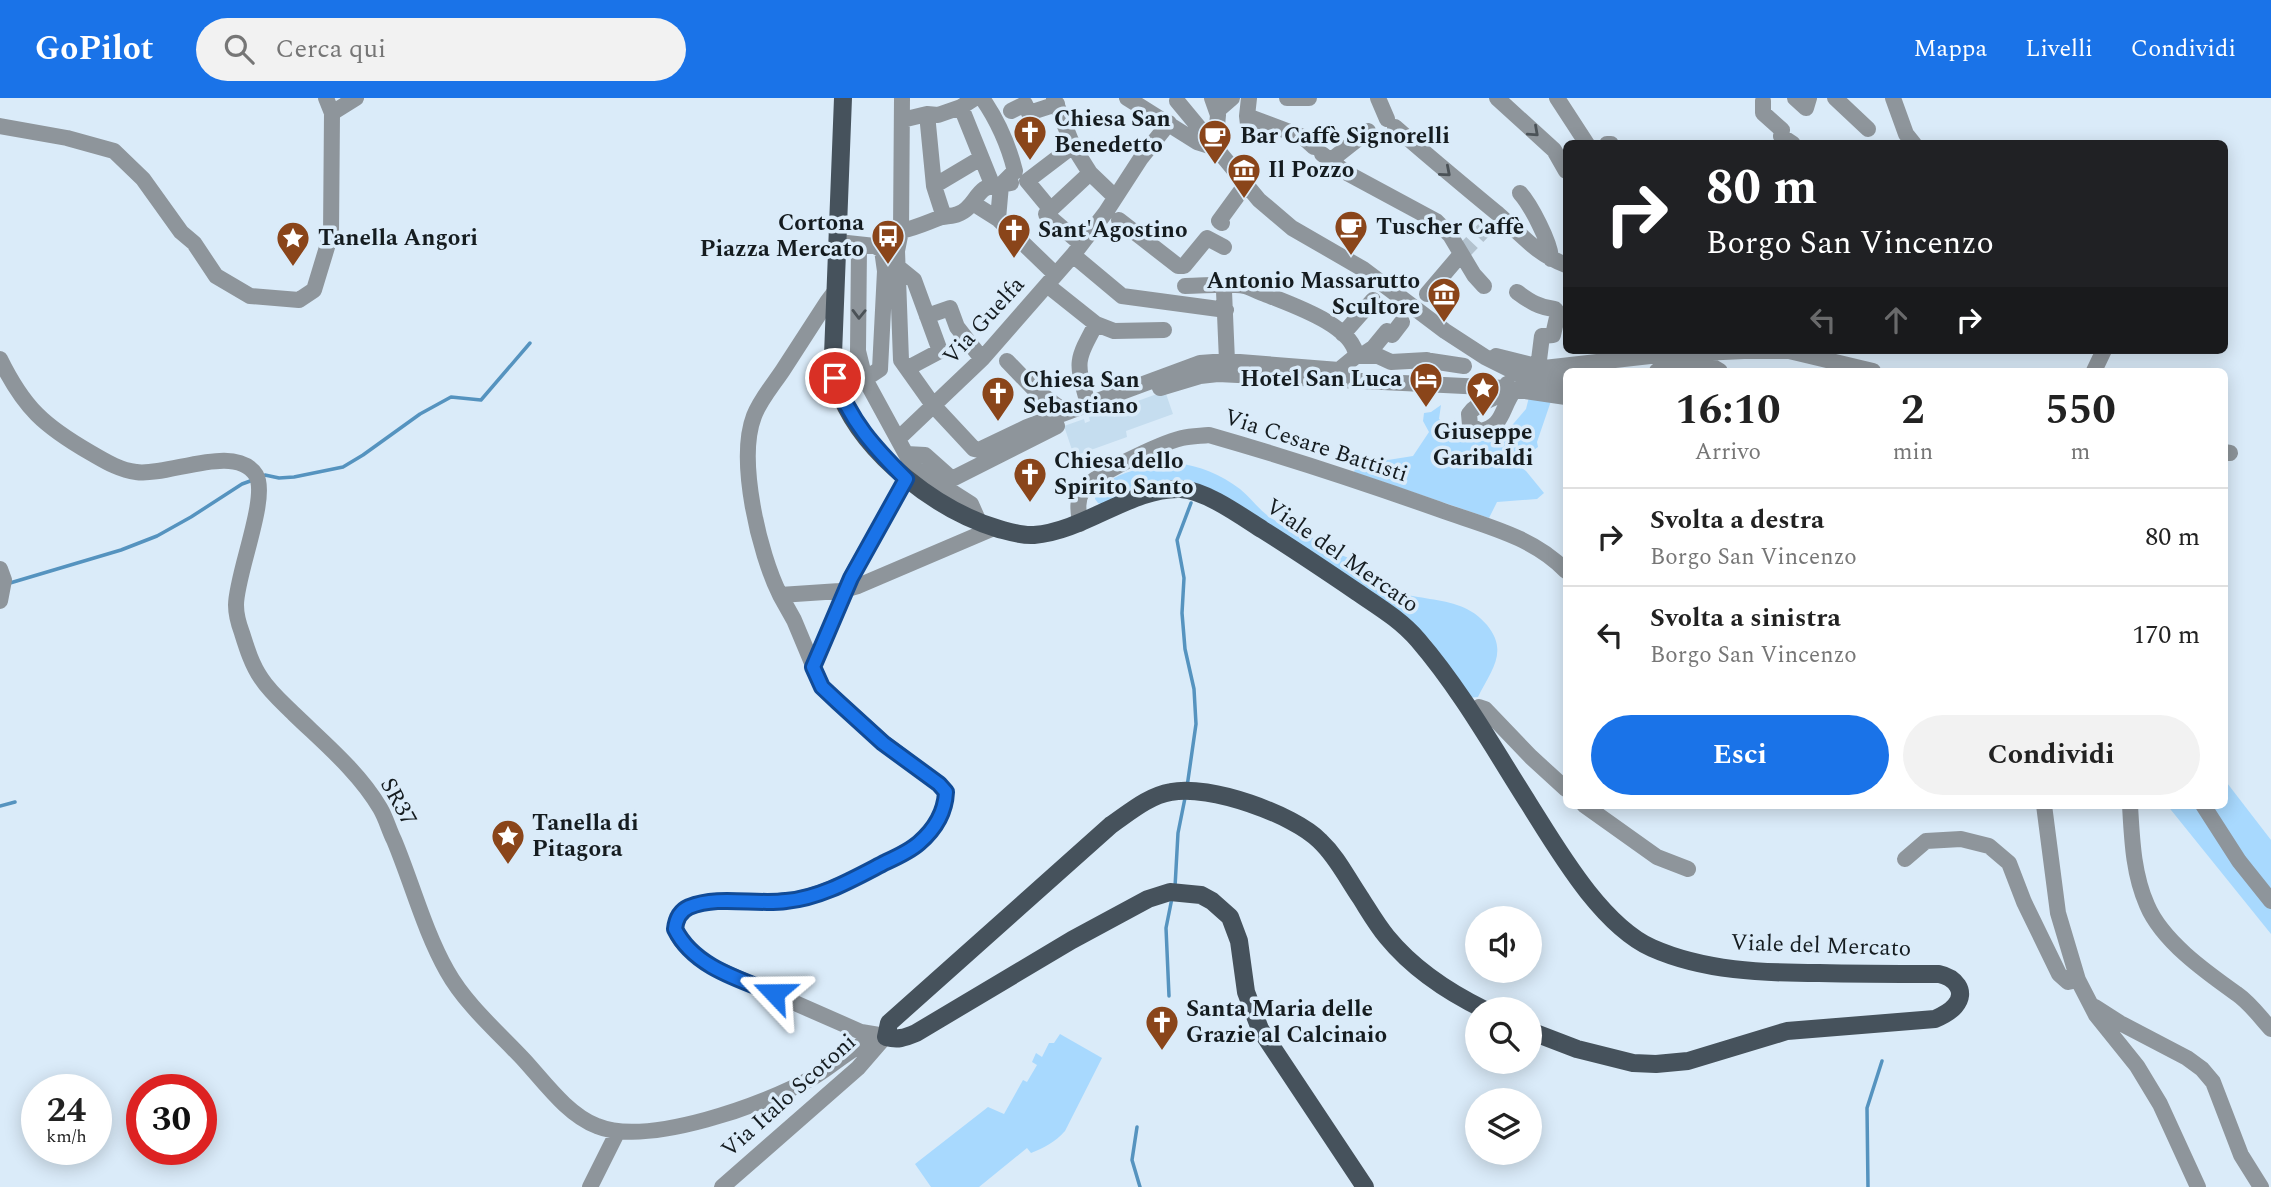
<!DOCTYPE html>
<html lang="it">
<head>
<meta charset="utf-8">
<style>
	:root { --surface:#fff; --page:#f2f2f2; --text:#222; --muted:#767676; --line:#e0e0e0; --accent:#1a73e8 }
	body { margin:0; font-family:Spectral,serif; background:var(--page); color:var(--text); height:100vh; display:flex; flex-direction:column; font-size:26px; white-space:nowrap }
	* { box-sizing:border-box; margin:0 }
	p { font-size:23px; color:var(--muted) }
	.icon { flex:none; width:38px; height:38px; fill:none; stroke:currentColor; stroke-width:2; stroke-linecap:round; stroke-linejoin:round }
	.map { position:relative; flex:1; overflow:hidden }
	.details { position:absolute; left:1563px; top:270px; width:665px; height:441px; display:flex; flex-direction:column; background:var(--surface); border-radius:10px; box-shadow:0 4px 18px #0003 }
	.details>* { flex:none }
	.top-card { position:absolute; left:1563px; top:42px; width:665px; height:214px; border-radius:10px; box-shadow:0 4px 18px #0003; background:#202124; color:#fff; overflow:hidden }
	.controls { position:absolute; left:1465px; top:808px; display:grid; gap:14px }
	.controls a { display:grid; place-items:center; width:77px; height:77px; border-radius:50%; background:var(--surface); box-shadow:0 4px 18px #0003; font-size:35px }
	.speed { position:absolute; left:21px; top:976px; display:flex; gap:14px; font-size:35px; font-weight:700; text-align:center }
	.speed>* { display:grid; place-content:center; width:91px; height:91px; border-radius:50%; background:var(--surface); box-shadow:0 4px 18px #0003; line-height:1 }
	.speed small { font-size:18px; font-weight:400 }
	.speed .limit { border:10px solid #d22; background:#fff; color:#111 }
	.pin { position:absolute; display:grid; place-items:center; width:60px; height:60px; color:#fff; margin:-30px; border:4px solid #fff; border-radius:50%; box-shadow:0 2px 7px #0007 }
	.me { position:absolute; width:77px; margin:-38px; rotate:293deg; stroke-linejoin:round; filter:drop-shadow(0 0 5px #0008) }
	.turn { display:flex; align-items:center; gap:24px; height:147px; padding:0 28px; font-size:32px }
	.turn .icon { width:91px; height:91px; stroke-width:2.5 }
	.turn b { display:block; font-size:49px; line-height:60px }
	.lanes { display:flex; align-items:center; height:66px; padding:0 28px; background:#0003; justify-content:center; gap:35px; direction:ltr }
	.lanes .off { opacity:.35 }
	.eta { display:flex; justify-content:space-evenly; align-items:center; height:119px; text-align:center }
	.eta b { font-size:42px; font-weight:700; line-height:49px }
	.cta { display:flex; gap:14px; margin-top:auto; padding:14px 28px }
	.cta a { flex:1; height:80px; border-radius:42px; background:var(--accent); color:#fff; font-size:28px; font-weight:700; line-height:80px; text-align:center }
	.cta a+a { background:var(--page); color:var(--text) }
	ul { padding:0; list-style:none }
	li { display:flex; align-items:center; gap:21px; height:98px; padding:0 28px; border-top:2px solid var(--line) }
	li div { flex:1 }
	li b { display:block; font-size:26px }
	li em { font-style:normal }
	header { display:flex; align-items:center; gap:42px; box-sizing:border-box; height:98px; padding:0 35px; background:var(--accent); color:#fff }
	header strong { font-size:33px }
	nav { display:flex; gap:38px; margin-inline-start:auto; font-size:24px }
	.search { width:490px; height:63px; background:var(--page); display:flex; align-items:center; gap:18px; box-sizing:border-box; padding:0 24px; border-radius:38px; color:var(--muted); font-size:26px }
	.map>svg:first-child { display:block }
	.built { fill:#c5ddef }
	.green { fill:#a8d9fe }
	.lines { fill:none; stroke-linecap:round; stroke-linejoin:round }
	.stream { stroke:#5593bf; stroke-width:3.5 }
	.minor-tunnel { stroke:#b3c2ce; stroke-width:16; stroke-dasharray:16 8; stroke-linecap:butt }
	.minor { stroke:#8e959b; stroke-width:16 }
	.major { stroke:#46525c; stroke-width:18 }
	.oneway { stroke:#4b5257 }
	.route-casing { stroke:#114b97; stroke-width:18 }
	.route { stroke:#1a73e8; stroke-width:12 }
	.labels { text-anchor:middle; dominant-baseline:central; stroke-width:7; stroke-linejoin:round; paint-order:stroke }
	.poi-label { font-size:23px; font-weight:bold; fill:#151c20; stroke:#daebf9; text-anchor:start }
	.street-label { font-size:23px; fill:#151c20; stroke:#daebf9 }
</style>
</head>
<body>
<header>
<strong>GoPilot</strong>
<div class="search"><svg class="icon" aria-label="search" viewBox="0 0 24 24"><circle cx="10" cy="10" r="6"/><path d="M15 15l6 6"/></svg>Cerca qui</div>
<nav><a>Mappa</a><a>Livelli</a><a>Condividi</a></nav>
</header>
<div class="map">
<svg width="2271" height="1089" viewBox="0 0 2271 1089">
	<rect width="100%" height="100%" fill="#daebf9"/>
	<path class="built" d="M1165 293 1173 316 1126 333 1127 339 1074 358 1064 328 1084 321 1085 325 1090 323 1089 319 1111 312 1114 319 1119 317 1116 311Z"/>
	<path class="green" d="M1529 299 1551 303 1537 344 1538 349 1520 362 1519 368 1526 373 1544 395 1537 401 1497 404 1489 420 1354 374 1360 357 1388 362 1413 358 1429 334 1423 323 1424 315 1431 314 1441 307 1439 321 1458 337 1482 343 1508 332 1526 311Z
		M1176 365C1200 368 1220 376 1240 391 1251 400 1259 412 1271 420 1284 428 1300 434 1315 441 1321 444 1326 450 1332 453 1341 458 1353 460 1361 467 1365 471 1366 477 1370 480 1404 510 1457 490 1487 527 1509 554 1491 572 1478 599L1467 600 1430 542 1399 513 1210 393 1104 407 1098 405 1095 401C1098 376 1155 366 1176 365Z
		M2224 681 2271 742V836L2167 707H2224Z
		M1060 936 1102 960 1065 1033C1055 1044 1044 1050 1031 1055L1027 1050 979 1089H931L915 1066 988 1009 1004 1016 1023 982 1027 984 1037 967 1032 964 1036 955 1042 959 1049 945H1054Z"/>
	<g class="lines">
		<path class="stream" d="M260 379 265 377 279 380 294 379 343 369 363 357 420 316 451 299 481 302 530 245
			M10 485 121 452 157 438 191 419 242 386 253 382
			M1187 689 1196 626 1194 591 1185 551 1182 515 1184 480 1177 442 1191 405
			M0 708 15 704
			M1175 789 1178 735 1185 700
			M1169 898 1166 830 1172 800
			M1137 1029 1132 1062 1140 1089
			M1868 1089 1867 1010 1882 963"/>
		<path class="minor-tunnel" d="M1461 156 1498 117"/>
		<path class="minor" d="M902 0 901 133 897 153 901 262 933 307 974 351 979 352 1027 329 1200 265 1227 263 1339 272 1356 258C1354 227 1289 206 1265 196 1258 194 1252 190 1245 188 1226 185 1204 188 1185 188
			M1054 0 1073 48 1090 75 1115 99
			M1127 0 1197 44 1213 49
			M1212 0 1218 17 1215 49
			M1249 0 1247 18 1249 35
			M1287 0H1309
			M1378 0 1387 21
			M1497 0 1554 52 1566 73
			M1557 0 1587 46
			M1795 0 1806 10 1809 0
			M1835 0 1868 31
			M1893 0 1906 36 1914 46
			M1177 3 1259 102 1292 130 1363 171 1445 233 1485 259 1521 277 1543 282 1566 284
			M1763 3V15L1782 32 1781 38 1793 46
			M961 9 992 86
			M1011 13 1025 6 1029 15 1057 6
			M1217 13 1232 0
			M332 15 356 0
			M927 16 934 88 944 119
			M1247 18 1303 39 1314 49
			M902 22 927 16 938 17 961 9 975 0
			M0 28 67 40 114 53 143 81 181 134 194 145 216 178 250 198 299 202 314 192 331 136 332 15 326 0
			M1395 29C1429 59 1463 87 1498 116 1522 137 1535 155 1566 167
			M1607 46H1611
			M1322 56 1347 75 1436 123 1450 137 1474 177 1484 188
			M1330 63 1368 33
			M934 88 981 60
			M1520 95C1530 106 1551 145 1551 161
			M979 109 998 121 1055 176
			M1051 112 1027 83 1073 48
			M998 121 1001 87 1011 85
			M1119 122 1178 168H1184L1207 140 1224 149
			M1222 125 1219 123 1246 86
			M901 133C916 130 928 124 942 119 947 118 954 118 958 116 977 110 975 85 1001 87L1015 73C1008 45 998 23 982 0
			M838 144 875 148 882 152 885 173 880 271 865 281 858 253 859 148
			M1081 146 1046 116 1090 75
			M1073 157 1122 198 1226 212
			M898 169 914 182 940 253 908 270
			M1047 187 1096 226 1114 233 1164 232
			M1221 187 1224 193 1227 263
			M1517 194C1529 203 1540 210 1555 211L1558 215 1553 237 1542 238 1538 270
			M1427 196 1461 156
			M927 218 950 210 957 229 982 261
			M1343 236 1373 202
			M1356 258H1378L1391 264 1427 262
			M1361 258 1373 250 1387 233 1392 237 1402 224
			M1496 258 1544 270 1659 257 1744 253H1789L1873 273
			M0 261C24 310 44 328 91 355 105 363 119 372 136 374 168 379 235 344 256 377 269 399 236 477 236 507 236 516 239 527 242 535 247 551 252 567 261 580 270 594 283 605 294 616 324 645 359 674 380 710 386 720 389 732 394 742 412 785 424 832 447 873 466 907 498 934 525 963 545 985 568 1017 597 1028 648 1049 766 1006 812 980 829 970 843 957 859 948 868 944 877 942 886 939
			M1007 263 1034 291 1065 314
			M1431 263 1464 268
			M1657 273 1710 267 1720 273
			M2094 273 2104 252
			M865 281 913 369 971 406 979 424
			M1507 286C1496 306 1480 300 1469 316L1470 327 1480 333C1504 329 1501 310 1514 293
			M1160 290 1200 278 1218 276 1505 290 1566 299
			M1088 306C1076 263 1075 265 1096 226
			M898 341 982 261 1073 157 1106 114 1141 60 1169 25
			M2224 354 2230 355
			M906 356 925 357 952 381 1057 328
			M1080 426C1079 416 1076 404 1082 394 1091 377 1162 345 1182 340 1191 338 1200 338 1209 337 1286 359 1362 384 1438 411 1482 427 1533 438 1566 473
			M0 471 4 482 0 503
			M780 497C759 455 737 362 754 318 760 302 773 287 783 272 797 250 812 227 827 204L836 192
			M813 569 851 479 906 381
			M1471 614 1479 609 1485 611 1531 659 1566 691
			M1584 707 1657 759 1688 771
			M2044 707 2058 815 2078 882 2096 917 2137 968 2160 1006 2198 1089
			M2130 707C2132 741 2133 775 2147 807 2162 843 2206 874 2237 896 2250 905 2260 919 2271 931
			M2203 707 2239 763 2271 803
			M1905 761 1926 743 1961 741 1989 748 2009 765 2024 804 2059 876 2068 884 2078 882
			M2095 909 2120 925 2187 960 2202 971 2213 984 2241 1057 2261 1089
			M885 938 861 934 713 869C699 860 669 841 677 822 679 817 683 812 687 810 710 798 762 807 788 803 825 797 859 778 892 761 901 756 912 752 919 745 934 731 945 715 946 694L939 686 883 644 822 589 794 522 780 497 840 493 858 488 994 430
			M590 1089 617 1035
			M722 1089 858 970 884 940"/>
		<path class="major" d="M843 0 833 257C834 271 835 284 841 298 866 358 938 413 999 431 1010 434 1022 438 1034 437 1085 433 1132 389 1181 391 1207 393 1241 418 1263 432 1295 452 1326 473 1357 494 1379 509 1401 522 1418 542 1461 592 1494 651 1529 706 1558 752 1601 827 1652 850 1704 873 1763 875 1819 875 1859 876 1899 876 1939 876 1954 879 1968 893 1955 908 1950 914 1942 918 1935 921L1787 933 1688 963 1656 966 1633 965 1577 951 1530 933
			M1365 1089 1260 931 1246 894 1239 843 1230 819 1212 803 1201 797 1170 794 1148 801 1072 842 916 935C904 940 898 942 886 939L889 925 1111 727C1130 714 1148 698 1171 694 1209 686 1293 716 1320 743 1337 759 1347 780 1360 799 1369 813 1377 827 1387 839 1414 872 1448 894 1485 912"/>
	</g>
	<defs><path id="oneway-chevron" d="M-2-3.5L2.5 0L-2 3.5" fill="none" stroke-width="1.6" stroke-linecap="round" stroke-linejoin="round" transform="scale(1.75)"/></defs>
	<g class="oneway">
		<use href="#oneway-chevron" transform="translate(1534 34) rotate(42)"/>
		<use href="#oneway-chevron" transform="translate(1446 74) rotate(41)"/>
		<use href="#oneway-chevron" transform="translate(859 216) rotate(91)"/>
	</g>
	<g class="lines">
		<defs>
			<path id="route" d="M774 895C738 881 693 868 675 831 676 822 680 813 689 809 718 797 755 807 786 803 821 800 855 780 886 764 897 759 910 753 919 745 934 732 945 715 946 694L939 686 883 645 838 604 822 589 813 569 851 480 906 381C874 349 850 323 835 280"/>
		</defs>
		<use href="#route" class="route-casing"/>
		<use href="#route" class="route"/>
	</g>
	<defs>
		<symbol id="church-pin" viewBox="-11 -11 22 30"><path d="M0 17L-7.5 6A9.5 9.5 0 1 1 7.5 6Z" fill="#8a451a" stroke="#daebf9"/><path d="M-1.2-6h2.4v3.5h3.3v2.4h-3.3V6h-2.4V-.1h-3.3v-2.4h3.3Z" fill="#fff"/></symbol>
		<symbol id="cafe-pin" viewBox="-11 -11 22 30"><path d="M0 17L-7.5 6A9.5 9.5 0 1 1 7.5 6Z" fill="#8a451a" stroke="#daebf9"/><path d="M-5.5-4.5H6V0H3Q3 3.5 0 3.5H-2.5Q-5.5 3.5-5.5 0ZM3-3.2v2h1.7v-2ZM-6 4.5H4V6H-6Z" fill="#fff"/></symbol>
		<symbol id="museum-pin" viewBox="-11 -11 22 30"><path d="M0 17L-7.5 6A9.5 9.5 0 1 1 7.5 6Z" fill="#8a451a" stroke="#daebf9"/><path d="M0-6L6-3V-2H-6V-3ZM-5-1h2V3h-2ZM-1-1h2V3h-2ZM3-1h2V3H3ZM-6 4H6V6H-6Z" fill="#fff"/></symbol>
		<symbol id="bus-pin" viewBox="-11 -11 22 30"><path d="M0 17L-7.5 6A9.5 9.5 0 1 1 7.5 6Z" fill="#8a451a" stroke="#daebf9"/><path d="M-5-6H5V4H4V6H2V4H-2V6H-4V4H-5ZM-3.5-4V0h7V-4ZM-3.5 1.2v1.5H-2V1.2ZM2 1.2v1.5H3.5V1.2Z" fill="#fff"/></symbol>
		<symbol id="sight-pin" viewBox="-11 -11 22 30"><path d="M0 17L-7.5 6A9.5 9.5 0 1 1 7.5 6Z" fill="#8a451a" stroke="#daebf9"/><path d="M0-6L1.8-2.2L6-1.7L2.9 1.2L3.7 5.4L0 3.3L-3.7 5.4L-2.9 1.2L-6-1.7L-1.8-2.2Z" fill="#fff"/></symbol>
		<symbol id="hotel-pin" viewBox="-11 -11 22 30"><path d="M0 17L-7.5 6A9.5 9.5 0 1 1 7.5 6Z" fill="#8a451a" stroke="#daebf9"/><path d="M-6-4.5h1.5V1H6V5H4.5V3h-9V5H-6ZM-4 0a1.8 1.8 0 1 1 3.6 0ZM.5 0V-2.5h3Q6-2.5 6 0Z" fill="#fff"/></symbol>
	</defs>
	<g fill-rule="evenodd">
		<use href="#church-pin" x="1011" y="15" width="38" height="52"/>
		<use href="#cafe-pin" x="1196" y="19" width="38" height="52"/>
		<use href="#museum-pin" x="1225" y="53" width="38" height="52"/>
		<use href="#cafe-pin" x="1332" y="110" width="38" height="52"/>
		<use href="#church-pin" x="995" y="113" width="38" height="52"/>
		<use href="#bus-pin" x="869" y="119" width="38" height="52"/>
		<use href="#sight-pin" x="274" y="121" width="38" height="52"/>
		<use href="#museum-pin" x="1425" y="177" width="38" height="52"/>
		<use href="#hotel-pin" x="1407" y="262" width="38" height="52"/>
		<use href="#sight-pin" x="1464" y="271" width="38" height="52"/>
		<use href="#church-pin" x="979" y="276" width="38" height="52"/>
		<use href="#church-pin" x="1011" y="357" width="38" height="52"/>
		<use href="#sight-pin" x="489" y="719" width="38" height="52"/>
		<use href="#church-pin" x="1143" y="905" width="38" height="52"/>
	</g>
	<g class="labels">
		<g class="poi-label">
			<text x="1054" y="21">Chiesa San<tspan x="1054" dy="26">Benedetto</tspan></text>
			<text x="1240" y="38">Bar Caffè Signorelli</text>
			<text x="1268" y="72">Il Pozzo</text>
			<text x="864" y="125" text-anchor="end">Cortona<tspan x="864" dy="26">Piazza Mercato</tspan></text>
			<text x="1376" y="129">Tuscher Caffè</text>
			<text x="1038" y="132">Sant'Agostino</text>
			<text x="318" y="140">Tanella Angori</text>
			<text x="1420" y="183" text-anchor="end">Antonio Massarutto<tspan x="1420" dy="26">Scultore</tspan></text>
			<text x="1402" y="281" text-anchor="end">Hotel San Luca</text>
			<text x="1023" y="282">Chiesa San<tspan x="1023" dy="26">Sebastiano</tspan></text>
			<text x="1483" y="334" text-anchor="middle">Giuseppe<tspan x="1483" dy="26">Garibaldi</tspan></text>
			<text x="1054" y="363">Chiesa dello<tspan x="1054" dy="26">Spirito Santo</tspan></text>
			<text x="532" y="725">Tanella di<tspan x="532" dy="26">Pitagora</tspan></text>
			<text x="1186" y="911">Santa Maria delle<tspan x="1186" dy="26">Grazie al Calcinaio</tspan></text>
		</g>
		<g class="street-label">
			<text transform="translate(984 223) rotate(-48)">Via Guelfa</text>
			<text transform="translate(1316 348) rotate(18)">Via Cesare Battisti</text>
			<text transform="translate(1342 458) rotate(35)">Viale del Mercato</text>
			<text transform="translate(398 704) rotate(61)">SR37</text>
			<text transform="translate(1821 848) rotate(2)">Viale del Mercato</text>
			<text transform="translate(789 998) rotate(-42)">Via Italo Scotoni</text>
		</g>
	</g>
</svg>
<div class="controls">
<a><svg class="icon" aria-label="sound" viewBox="0 0 24 24"><path d="M4 9h4l5-4v14l-5-4H4zM17 9q2 3 0 6"/></svg></a>
<a><svg class="icon" aria-label="search" viewBox="0 0 24 24"><circle cx="10" cy="10" r="6"/><path d="M15 15l6 6"/></svg></a>
<a><svg class="icon" aria-label="layers" viewBox="0 0 24 24"><path d="M12 4l9 5-9 5-9-5zM3 14l9 5 9-5"/></svg></a>
</div>
<div class="speed"><div>24<small>km/h</small></div><div class="limit">30</div></div>
<div class="pin" style="left:835px;top:280px;background:#d93025"><svg class="icon" aria-label="arrive" viewBox="0 0 24 24"><path d="M6 21V4h12l-3 4 3 4H6"/></svg></div>
<svg class="me" style="left:774px;top:895px" viewBox="-20 -20 40 40"><path d="M0-17L14 15 0 8-14 15z" fill="#1a73e8" stroke="#fff" stroke-width="4"/></svg>
<div class="top-card">
<div class="turn"><svg class="icon" aria-label="right" viewBox="0 0 24 24"><path d="M7 20v-9h11M14 6l5 5-5 5"/></svg><div><b>80 m</b>Borgo San Vincenzo</div></div>
<div class="lanes"><svg class="icon off" aria-label="left" viewBox="0 0 24 24"><path d="M17 20v-9H6M10 6l-5 5 5 5"/></svg><svg class="icon off" aria-label="ahead" viewBox="0 0 24 24"><path d="M12 20V5M6 11l6-6 6 6"/></svg><svg class="icon" aria-label="right" viewBox="0 0 24 24"><path d="M7 20v-9h11M14 6l5 5-5 5"/></svg></div>
</div>
<section class="details">
<div class="eta">
<div><b>16:10</b><p>Arrivo</p></div>
<div><b>2</b><p>min</p></div>
<div><b>550</b><p>m</p></div>
</div>
<ul>
<li><svg class="icon" aria-label="right" viewBox="0 0 24 24"><path d="M7 20v-9h11M14 6l5 5-5 5"/></svg><div><b>Svolta a destra</b><p>Borgo San Vincenzo</p></div><em>80 m</em></li>
<li><svg class="icon" aria-label="left" viewBox="0 0 24 24"><path d="M17 20v-9H6M10 6l-5 5 5 5"/></svg><div><b>Svolta a sinistra</b><p>Borgo San Vincenzo</p></div><em>170 m</em></li>
</ul>
<div class="cta"><a>Esci</a><a>Condividi</a></div>
</section>
</div>
</body>
</html>
